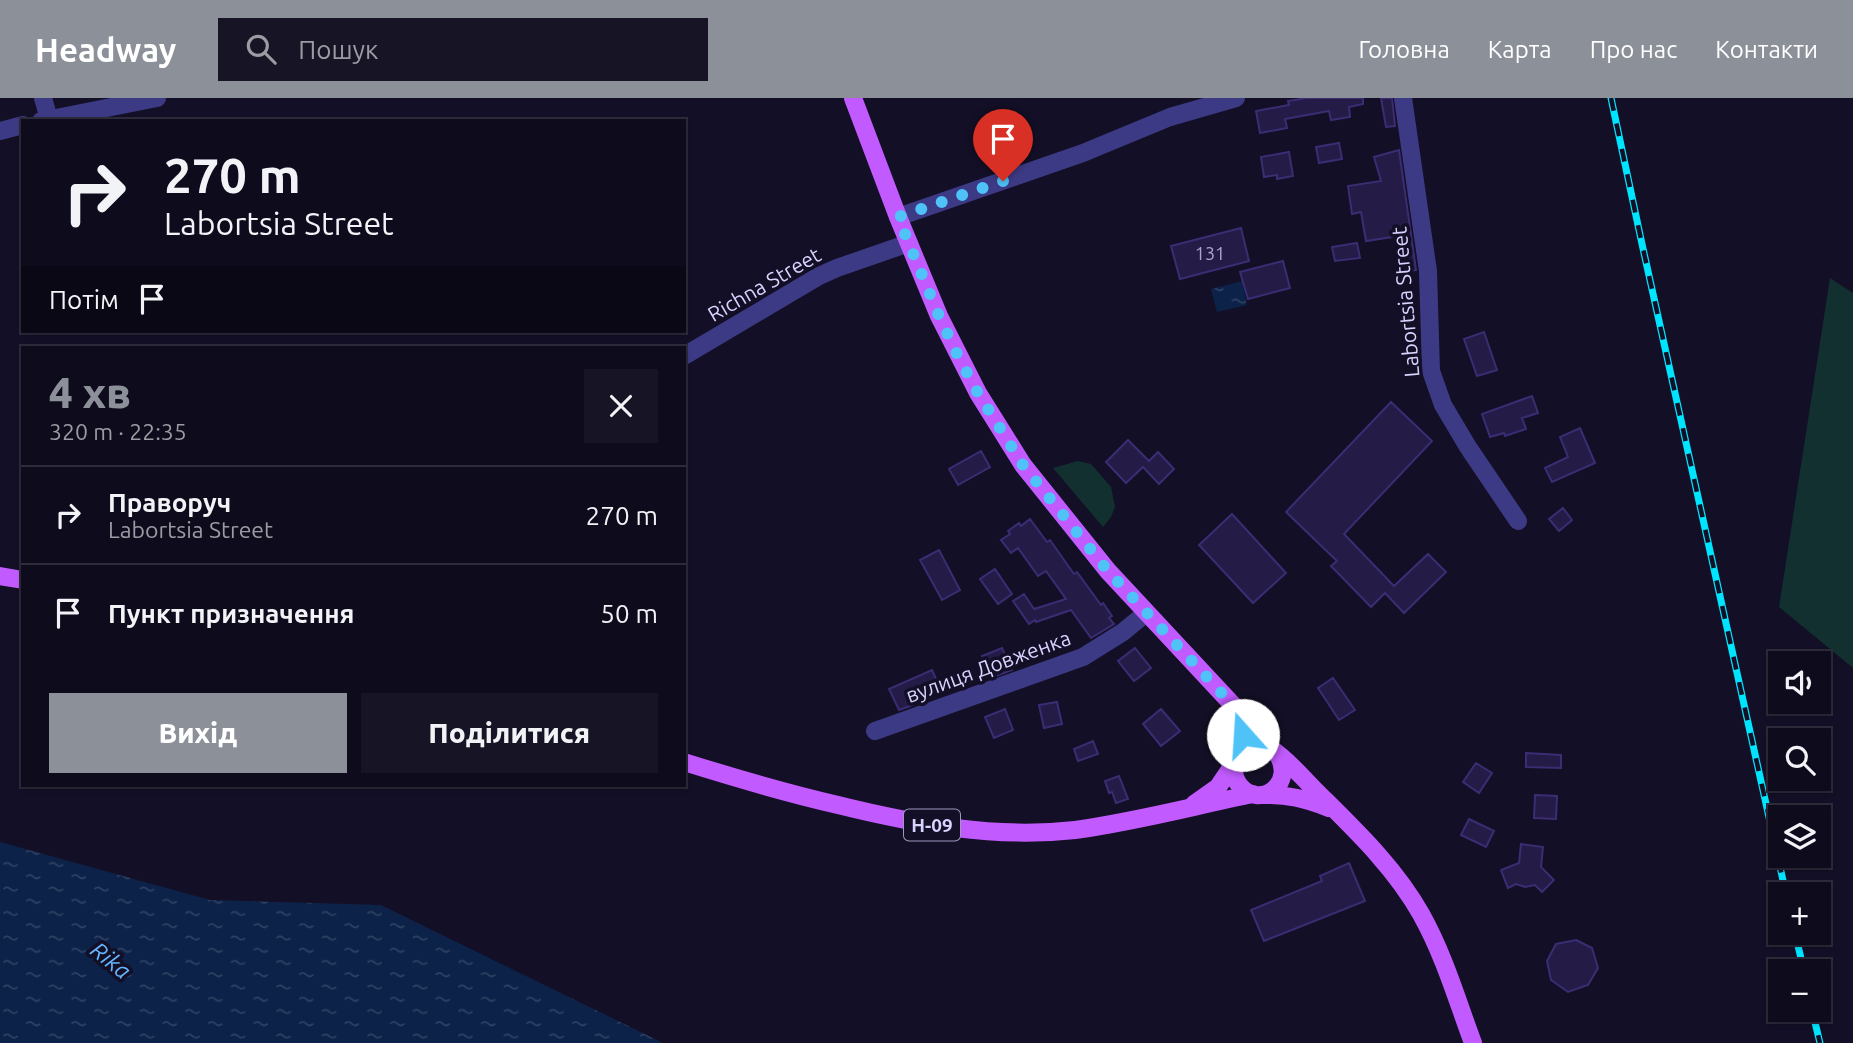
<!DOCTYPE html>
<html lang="uk">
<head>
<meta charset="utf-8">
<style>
	:root { --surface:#0e0b1c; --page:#171425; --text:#f1f3f6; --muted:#9b9ba3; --line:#2e2b3b; --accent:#8c9099 }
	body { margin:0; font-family:Ubuntu,sans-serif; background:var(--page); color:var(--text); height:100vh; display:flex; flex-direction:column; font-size:26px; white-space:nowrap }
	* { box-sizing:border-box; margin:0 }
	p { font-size:23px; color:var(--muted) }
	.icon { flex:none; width:38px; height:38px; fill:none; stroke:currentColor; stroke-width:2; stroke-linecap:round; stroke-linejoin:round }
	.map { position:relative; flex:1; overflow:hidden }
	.sheet { position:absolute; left:21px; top:248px; width:665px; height:441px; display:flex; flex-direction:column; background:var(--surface); border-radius:0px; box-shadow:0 2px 5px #0004,0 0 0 2px var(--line) }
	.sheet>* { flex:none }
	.banner { position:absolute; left:21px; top:21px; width:665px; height:214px; border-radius:0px; box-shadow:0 2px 5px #0004,0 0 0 2px var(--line); background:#0e0b1c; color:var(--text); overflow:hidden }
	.buttons { position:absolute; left:1768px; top:553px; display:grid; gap:14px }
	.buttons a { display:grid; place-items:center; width:63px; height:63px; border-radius:0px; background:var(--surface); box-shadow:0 2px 5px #0004,0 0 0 2px var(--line); font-size:35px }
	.pin { position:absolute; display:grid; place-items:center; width:60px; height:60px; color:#fff; margin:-72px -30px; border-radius:50% 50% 50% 0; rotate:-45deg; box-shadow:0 0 7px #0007 }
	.pin .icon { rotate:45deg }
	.me { position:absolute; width:77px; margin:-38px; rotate:341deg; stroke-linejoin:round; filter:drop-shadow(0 0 5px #0008) }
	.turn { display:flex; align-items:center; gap:24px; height:147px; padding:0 28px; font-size:32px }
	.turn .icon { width:91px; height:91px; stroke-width:2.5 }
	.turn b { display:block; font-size:49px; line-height:60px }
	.then { display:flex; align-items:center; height:66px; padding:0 28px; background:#0003; gap:14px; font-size:26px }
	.round { display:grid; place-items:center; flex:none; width:74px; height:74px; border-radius:0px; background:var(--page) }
	.head { display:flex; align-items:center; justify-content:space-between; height:119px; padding:0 28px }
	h1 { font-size:42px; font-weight:800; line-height:52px; color:var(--accent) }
	.primary-button { display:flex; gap:14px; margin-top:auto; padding:14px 28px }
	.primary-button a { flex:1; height:80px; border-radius:0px; background:var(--accent); color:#fff; font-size:28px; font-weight:800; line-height:80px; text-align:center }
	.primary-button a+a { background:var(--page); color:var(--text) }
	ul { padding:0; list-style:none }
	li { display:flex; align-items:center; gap:21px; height:98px; padding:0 28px; border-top:2px solid var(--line) }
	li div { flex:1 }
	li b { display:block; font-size:26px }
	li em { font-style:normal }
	header { display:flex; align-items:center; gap:42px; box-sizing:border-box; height:98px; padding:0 35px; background:var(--accent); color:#fff }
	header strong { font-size:33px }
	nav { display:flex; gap:38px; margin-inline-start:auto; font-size:24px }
	.search { width:490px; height:63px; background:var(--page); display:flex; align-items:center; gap:18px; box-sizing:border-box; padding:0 24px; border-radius:0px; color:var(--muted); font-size:26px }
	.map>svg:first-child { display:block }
	.grass { fill:#12302f }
	.water { fill:url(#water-ripples) }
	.building { fill:#241b47; stroke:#3b2d73; stroke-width:2 }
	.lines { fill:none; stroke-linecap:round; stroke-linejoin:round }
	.minor { stroke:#3d3a85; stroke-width:18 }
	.major { stroke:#c25bff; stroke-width:18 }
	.rail-casing { stroke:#00e5ff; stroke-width:7 }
	.rail { stroke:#130f26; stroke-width:4.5; stroke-dasharray:13; stroke-linecap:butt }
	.route { stroke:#4fc3f7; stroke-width:12; stroke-dasharray:0 21.6 }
	.labels { text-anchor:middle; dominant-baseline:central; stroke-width:7; stroke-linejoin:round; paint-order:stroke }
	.number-label { font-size:18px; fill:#aca6d1 }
	.shield { fill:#130f26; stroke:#9e99be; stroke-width:2 }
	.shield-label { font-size:19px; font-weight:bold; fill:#d9d4ff }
	.street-label { font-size:21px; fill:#d9d4ff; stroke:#130f26 }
	.water-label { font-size:23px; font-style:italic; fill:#62b6ff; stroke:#130f26 }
</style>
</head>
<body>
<header>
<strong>Headway</strong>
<div class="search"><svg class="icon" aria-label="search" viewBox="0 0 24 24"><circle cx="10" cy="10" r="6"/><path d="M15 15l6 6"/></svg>Пошук</div>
<nav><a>Головна</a><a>Карта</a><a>Про нас</a><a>Контакти</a></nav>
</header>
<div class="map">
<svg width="1853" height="945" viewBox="0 0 1853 945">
	<defs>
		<pattern id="water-ripples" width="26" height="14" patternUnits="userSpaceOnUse" patternTransform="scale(1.75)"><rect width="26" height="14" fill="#0c2248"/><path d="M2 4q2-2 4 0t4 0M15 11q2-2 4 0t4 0" fill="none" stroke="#2f4163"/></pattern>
	</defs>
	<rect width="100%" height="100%" fill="#130f26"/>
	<path class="grass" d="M1830 180 1853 195V570L1779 509Z
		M1078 363 1091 366 1111 389 1115 409 1111 419 1103 429 1053 370Z"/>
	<path class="water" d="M1242 183 1247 207 1217 214 1211 191Z
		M0 744 210 802 381 807 663 945H0Z"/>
	<path class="building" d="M1307 0H1363V6L1349 9 1350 19 1331 22 1329 13 1285 21 1287 30 1260 35 1256 13 1289 7 1288 3Z
		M1381 0H1392L1395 28 1386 29Z
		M1339 45 1342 61 1319 65 1316 49Z
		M1399 52 1416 172 1406 174 1399 138 1366 143 1361 114 1352 116 1348 88 1381 83 1374 59Z
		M1289 54 1293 78 1277 81V77L1264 79 1261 59Z
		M1241 130 1249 163 1180 181 1171 148Z
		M1357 145 1360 160 1335 163 1332 149Z
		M1283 163 1290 190 1248 201 1240 174Z
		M1484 234 1497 272 1477 278 1464 241Z
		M1532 298 1538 315 1522 320 1526 331 1505 338 1504 335 1490 339 1482 316Z
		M1391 304 1432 343 1344 436 1394 488 1428 456 1446 474 1404 515 1385 495 1371 509 1331 468 1337 463 1286 414Z
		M1580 330 1595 365 1552 384 1545 370 1568 359 1560 339Z
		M1128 342 1149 363 1158 354 1174 371 1159 386 1143 369 1126 385 1106 364Z
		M981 353 990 369 958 387 949 371Z
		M1563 410 1572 422 1559 433 1549 421Z
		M1232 416 1286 475 1253 505 1199 447Z
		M1030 421 1047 444 1050 442 1074 476 1077 474 1101 507 1103 505 1112 518 1109 520 1114 526 1091 540 1071 512 1036 524 1035 522 1029 526 1013 503 1024 496 1034 511 1066 501 1046 473 1038 478 1018 450 1011 455 1001 442 1010 436 1008 433 1019 425 1021 428Z
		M939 452 960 492 942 502 920 462Z
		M995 471 1012 496 998 506 980 481Z
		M1002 550 1012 572 991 580 982 558Z
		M1135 550 1151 570 1134 583 1118 563Z
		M932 572 941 592 912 605 913 607 899 612 889 591Z
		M1333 580 1355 612 1339 622 1318 590Z
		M1057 604 1062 626 1044 630 1039 607Z
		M1005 611 1013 632 994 640 985 619Z
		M1161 611 1180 633 1161 648 1143 626Z
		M1093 643 1098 656 1078 663 1074 651Z
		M1526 655 1561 657V670L1526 669Z
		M1476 665 1492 675 1479 695 1463 684Z
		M1119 678 1128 701 1116 705 1112 694 1109 695 1105 683Z
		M1535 697 1557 698 1556 721 1534 720Z
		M1469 721 1494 733 1486 749 1461 737Z
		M1521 746 1543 749 1541 769 1554 782 1542 794 1535 787 1525 789 1516 786 1508 790 1501 772 1519 765Z
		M1349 765 1365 803 1264 843 1251 812 1322 783 1320 778Z
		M1576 842 1592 850 1598 870 1588 887 1568 894 1551 882 1547 863 1556 846Z"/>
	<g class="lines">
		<path class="minor" d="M43 0 49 21
			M1403 0 1428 173 1431 273 1443 307 1468 349 1518 423
			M41 23 157 0
			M0 33 23 27
			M898 119 1083 55 1170 19 1236 0
			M684 258 819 178 837 170 909 145
			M875 633 1083 559 1123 534 1146 515"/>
		<path class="major" d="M853 0 898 119 939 218 978 295 1023 367 1108 473 1245 620 1270 650
			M0 478 23 482
			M1276 654C1298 685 1260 712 1240 688 1229 675 1234 654 1251 649 1258 647 1265 648 1271 651 1287 661 1301 678 1314 691 1353 730 1394 768 1421 816 1444 857 1457 902 1473 945
			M684 664C735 680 786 695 838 707 915 726 995 741 1075 732 1135 724 1194 708 1253 696
			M1262 697C1287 696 1306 701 1329 710
			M1194 706 1218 689 1235 664"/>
		<defs>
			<path id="rail" d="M1611 0 1642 146 1786 796
				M1795 835 1804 873
				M1812 912 1820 945"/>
		</defs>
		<use href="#rail" class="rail-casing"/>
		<use href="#rail" class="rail"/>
	</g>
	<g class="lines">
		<path class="route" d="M1003 83 898 119 939 218 958 258 978 295 1023 367 1108 473 1245 620 1243 637"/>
	</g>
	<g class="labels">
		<g class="number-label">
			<text x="1210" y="155">131</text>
		</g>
		<rect class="shield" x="904" y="711.5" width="56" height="31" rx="5"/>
		<g class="shield-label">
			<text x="932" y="727">Н-09</text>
		</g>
		<g class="street-label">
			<text transform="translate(764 186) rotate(-30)">Richna Street</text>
			<text transform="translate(1405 204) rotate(-95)">Labortsia Street</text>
			<text transform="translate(988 568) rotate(-20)">вулиця Довженка</text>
		</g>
		<g class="water-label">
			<text transform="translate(111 862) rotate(39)">Rika</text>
		</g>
	</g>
</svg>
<div class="buttons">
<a><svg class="icon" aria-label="sound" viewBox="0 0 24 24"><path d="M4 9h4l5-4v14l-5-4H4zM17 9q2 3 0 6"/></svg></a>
<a><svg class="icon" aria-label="search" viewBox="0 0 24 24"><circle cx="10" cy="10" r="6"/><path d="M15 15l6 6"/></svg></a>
<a><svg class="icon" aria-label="layers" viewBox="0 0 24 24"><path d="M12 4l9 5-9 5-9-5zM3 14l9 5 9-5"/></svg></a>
<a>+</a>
<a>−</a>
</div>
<div class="pin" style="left:1003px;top:83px;background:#d93025"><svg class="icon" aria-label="arrive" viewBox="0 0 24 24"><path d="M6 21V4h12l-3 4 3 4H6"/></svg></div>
<svg class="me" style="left:1243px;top:637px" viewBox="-20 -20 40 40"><circle r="19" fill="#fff"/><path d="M0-13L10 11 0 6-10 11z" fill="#4fc3f7"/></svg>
<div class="banner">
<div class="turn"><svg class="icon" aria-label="right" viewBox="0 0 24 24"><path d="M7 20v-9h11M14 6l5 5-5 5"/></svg><div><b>270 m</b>Labortsia Street</div></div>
<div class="then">Потім<svg class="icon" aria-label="arrive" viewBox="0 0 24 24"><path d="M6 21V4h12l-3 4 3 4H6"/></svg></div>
</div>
<section class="sheet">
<div class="head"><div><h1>4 хв</h1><p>320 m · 22:35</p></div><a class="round"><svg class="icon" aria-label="close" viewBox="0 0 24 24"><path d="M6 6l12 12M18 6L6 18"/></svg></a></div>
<ul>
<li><svg class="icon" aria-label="right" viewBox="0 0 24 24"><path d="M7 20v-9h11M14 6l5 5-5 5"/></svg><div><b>Праворуч</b><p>Labortsia Street</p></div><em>270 m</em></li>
<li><svg class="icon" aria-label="arrive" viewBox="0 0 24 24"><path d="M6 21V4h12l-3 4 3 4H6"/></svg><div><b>Пункт призначення</b></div><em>50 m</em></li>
</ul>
<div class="primary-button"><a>Вихід</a><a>Поділитися</a></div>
</section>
</div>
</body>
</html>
